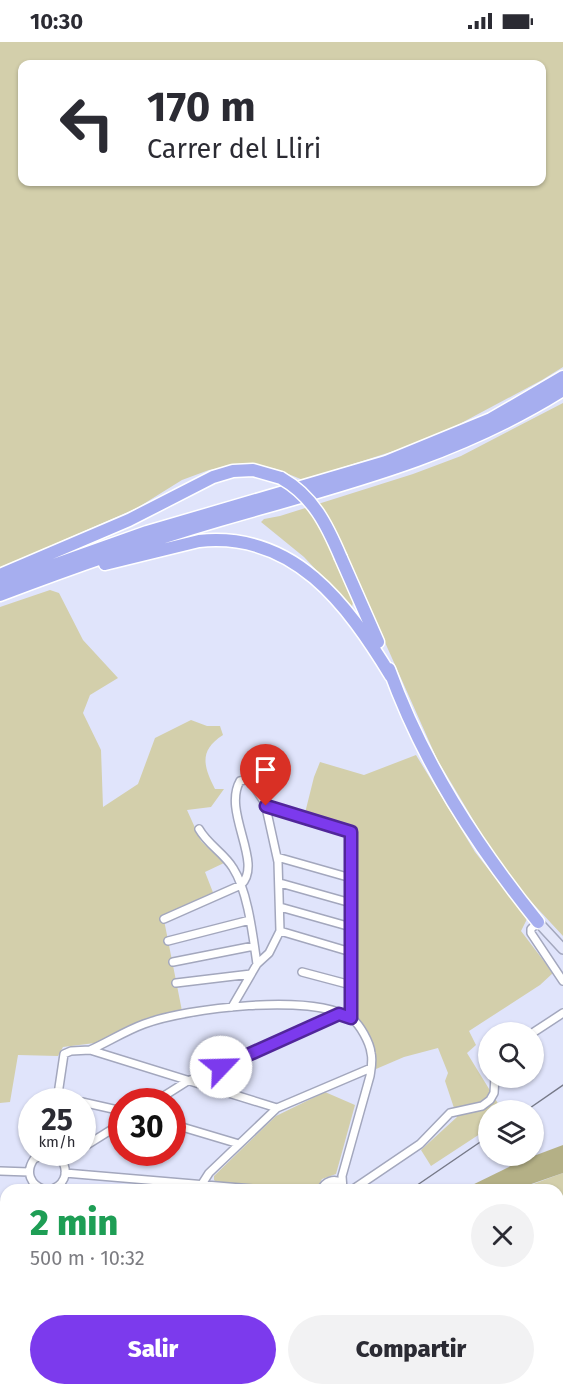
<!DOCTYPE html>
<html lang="es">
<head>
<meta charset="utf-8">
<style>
	:root { --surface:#fff; --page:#f2f2f3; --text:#2b2b33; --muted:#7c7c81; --accent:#7c3aed }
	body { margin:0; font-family:"Fira Sans",sans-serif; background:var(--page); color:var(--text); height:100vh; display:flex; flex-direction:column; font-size:22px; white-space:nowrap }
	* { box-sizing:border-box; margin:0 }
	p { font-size:20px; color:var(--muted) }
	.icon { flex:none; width:33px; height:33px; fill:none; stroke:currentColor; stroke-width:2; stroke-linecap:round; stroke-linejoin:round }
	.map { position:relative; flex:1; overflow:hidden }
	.sheet { position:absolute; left:0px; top:1142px; width:564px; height:212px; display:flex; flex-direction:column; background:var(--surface); border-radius:18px 18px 0 0; box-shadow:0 2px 4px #0004 }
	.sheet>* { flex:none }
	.hud { position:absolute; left:18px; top:18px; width:528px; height:126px; border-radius:12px; box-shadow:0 2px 4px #0004; background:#fff; color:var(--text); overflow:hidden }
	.tools { position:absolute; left:478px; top:980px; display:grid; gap:12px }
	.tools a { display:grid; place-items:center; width:66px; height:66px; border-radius:50%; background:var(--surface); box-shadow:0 2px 4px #0004; font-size:30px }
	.speed { position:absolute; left:18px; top:1046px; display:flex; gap:12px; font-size:30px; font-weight:700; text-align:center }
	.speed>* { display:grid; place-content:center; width:78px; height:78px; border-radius:50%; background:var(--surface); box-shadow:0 2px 4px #0004; line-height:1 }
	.speed small { font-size:15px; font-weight:400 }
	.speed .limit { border:9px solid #d22; background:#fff; color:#111 }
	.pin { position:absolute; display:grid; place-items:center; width:51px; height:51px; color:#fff; margin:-62px -26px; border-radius:50% 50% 50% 0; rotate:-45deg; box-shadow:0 0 6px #0007 }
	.pin .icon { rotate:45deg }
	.me { position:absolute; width:66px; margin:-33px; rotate:66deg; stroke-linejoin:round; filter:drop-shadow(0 0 4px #0008) }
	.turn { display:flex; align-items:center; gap:21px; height:126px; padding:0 30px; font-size:27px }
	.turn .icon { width:78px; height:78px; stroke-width:2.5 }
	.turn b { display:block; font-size:42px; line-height:51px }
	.round { display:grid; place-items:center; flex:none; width:63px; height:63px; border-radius:32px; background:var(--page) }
	.headline { display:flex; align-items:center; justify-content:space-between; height:102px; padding:0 30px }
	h1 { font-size:36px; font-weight:800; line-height:45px; color:#1e9e55 }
	.cta { display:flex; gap:12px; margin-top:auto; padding:12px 30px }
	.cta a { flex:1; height:69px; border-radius:36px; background:var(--accent); color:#fff; font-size:24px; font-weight:800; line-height:69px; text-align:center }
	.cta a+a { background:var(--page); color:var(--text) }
	.status { display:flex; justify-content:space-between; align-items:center; height:42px; padding:0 30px; background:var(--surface); direction:ltr }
	.status svg { height:16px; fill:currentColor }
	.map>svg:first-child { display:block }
	.green { fill:#d3cfab; fill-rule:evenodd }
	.water { fill:#b4b086 }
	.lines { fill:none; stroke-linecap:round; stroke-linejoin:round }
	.street-casing { stroke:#a3a7bd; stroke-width:10 }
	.secondary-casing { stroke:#a3a7bd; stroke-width:12 }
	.highway-casing { stroke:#fff; stroke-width:15 }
	.street { stroke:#fff; stroke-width:7 }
	.secondary { stroke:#e4e7fa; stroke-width:9 }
	.highway { stroke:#a6aeef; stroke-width:12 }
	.rail { stroke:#767988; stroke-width:1.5 }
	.highway-bridge-casing { stroke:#fff; stroke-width:15; stroke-linecap:butt }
	.highway-bridge { stroke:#a6aeef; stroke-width:12 }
	.route-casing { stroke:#51269a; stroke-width:15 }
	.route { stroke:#7c3aed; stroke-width:10 }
</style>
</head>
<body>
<div class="status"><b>10:30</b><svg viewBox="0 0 49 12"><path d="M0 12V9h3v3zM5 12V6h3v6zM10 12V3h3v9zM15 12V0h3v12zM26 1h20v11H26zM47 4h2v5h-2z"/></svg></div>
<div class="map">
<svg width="563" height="1352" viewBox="0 0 563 1352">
	<rect width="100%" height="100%" fill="#e0e4fb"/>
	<path class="green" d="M0 0H563V325L542 338 452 386 403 406 303 438 276 427 251 422 209 428 182 438 137 466 0 526ZM22 22H542V140H22Z
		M563 361V894L525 853 487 801 437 717 346 513 340 511 353 560 352 565 347 564 335 548 304 515 261 480 264 477 280 474 413 432 461 414Z
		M50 548 59 551 83 598 118 636 90 653 83 671 101 708 103 765 138 742 155 696 191 678 207 684H220L223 693C198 709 204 725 215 747H224L211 765 187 768 201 799 224 821 205 830 214 853 163 873 182 969 140 980 95 1001 63 1005 58 1014 18 1013 10 1060 0 1061V565Z
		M416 713 475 810 527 877 521 889 553 931 540 943 469 989 476 1003 467 1011 502 1068H489V1086L431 1124 421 1108 457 1075 445 1039 448 1031 438 1006 404 1015 376 1027C375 1000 362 994 355 971V788L353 785 305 771 314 735 320 720 364 733Z
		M325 1050 355 1063 336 1132 322 1137 317 1146 216 1140 214 1138V1134L276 1074Z
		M563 1131V1226L558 1214V1148H517Z"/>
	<path class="water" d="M563 1103V1131L517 1147H464L523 1118Z"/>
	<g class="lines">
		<defs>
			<path id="street" d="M266 764 351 790V976
				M199 787C208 803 224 811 233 826 248 849 253 895 257 922
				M277 815 351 836
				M280 841 351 861
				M280 865 351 885
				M164 877 241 843C264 821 222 770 240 739L249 737 265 761 278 820 280 889 269 911 257 922 232 965
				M538 880 531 887V891L563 939
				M280 889 351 910
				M168 899 250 878
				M173 920 254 904
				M302 930 351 943
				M176 941 251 932
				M534 990 563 971
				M90 1008C108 1000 125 989 144 982 187 966 311 951 351 976 360 982 370 1001 371 1011 373 1018 371 1027 370 1034L342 1134 343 1148
				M57 1055 76 1059
				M57 1059 64 1012 71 1009 90 1008 277 1066
				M156 1059 186 1040 339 972
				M82 1060 122 1069
				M172 1082 239 1102
				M82 1106 122 1081
				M62 1118 76 1110
				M0 1129 29 1130
				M65 1131 265 1148
				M45 1148C30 1143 25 1130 34 1117L47 1111 61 1117C70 1131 64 1145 48 1148
				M208 1148 202 1142 209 1131 277 1066 371 1026
				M321 1148C325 1139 334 1136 342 1141
				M352 1148 420 1102 450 1071 482 1064 490 1058 494 1051 495 1035
				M0 1199 6 1200
				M0 1245H6
				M558 1246H563
				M0 1270H6
				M558 1296 563 1293
				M0 1333 6 1334
				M136 1347 137 1352
				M278 1347 280 1352
				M442 1347 445 1352
				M549 1347 552 1352
				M12 1352 13 1347
				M198 1352 206 1347
				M345 1352 354 1347
				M461 1352 470 1347"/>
			<path id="secondary" d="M538 880 563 907"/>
			<path id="highway" d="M341 516 378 600
				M105 522 199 499C294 489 347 562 391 634
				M0 533 129 478 213 435 233 429 253 428 281 436
				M0 542 147 490 386 420 491 377 563 335
				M0 553C73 525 145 500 220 478 341 443 455 416 563 348
				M389 627C423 721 476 803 538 880"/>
		</defs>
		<use href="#street" class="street-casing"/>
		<use href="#secondary" class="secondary-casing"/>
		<use href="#highway" class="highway-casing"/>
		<use href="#street" class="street"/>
		<use href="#secondary" class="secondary"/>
		<use href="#highway" class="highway"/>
		<path class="rail" d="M527 1068 563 1043
			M410 1148 489 1094
			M0 1257H6"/>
		<defs>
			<path id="highway-bridge" d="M281 436C313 454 327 483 341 516"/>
		</defs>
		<use href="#highway-bridge" class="highway-bridge-casing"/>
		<use href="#highway-bridge" class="highway-bridge"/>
	</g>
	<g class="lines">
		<defs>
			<path id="route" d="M221 1025 339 972 351 976V790L266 764"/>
		</defs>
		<use href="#route" class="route-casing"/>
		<use href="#route" class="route"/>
	</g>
</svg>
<div class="tools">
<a><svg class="icon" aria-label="search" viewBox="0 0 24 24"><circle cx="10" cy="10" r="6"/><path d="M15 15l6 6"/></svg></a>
<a><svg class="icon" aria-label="layers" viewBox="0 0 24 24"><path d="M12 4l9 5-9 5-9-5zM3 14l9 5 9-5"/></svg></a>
</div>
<div class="speed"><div>25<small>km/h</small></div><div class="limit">30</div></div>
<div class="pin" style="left:266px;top:764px;background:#d93025"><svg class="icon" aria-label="arrive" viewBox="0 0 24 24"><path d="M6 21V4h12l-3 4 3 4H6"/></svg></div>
<svg class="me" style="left:221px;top:1025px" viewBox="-20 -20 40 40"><circle r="19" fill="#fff"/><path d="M0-13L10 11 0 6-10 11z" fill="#7c3aed"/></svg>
<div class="hud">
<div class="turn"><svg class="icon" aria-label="left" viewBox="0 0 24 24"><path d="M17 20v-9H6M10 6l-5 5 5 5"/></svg><div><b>170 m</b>Carrer del Lliri</div></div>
</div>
<section class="sheet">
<div class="headline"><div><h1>2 min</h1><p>500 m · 10:32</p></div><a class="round"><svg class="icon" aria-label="close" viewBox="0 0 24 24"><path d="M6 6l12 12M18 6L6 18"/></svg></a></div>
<div class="cta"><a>Salir</a><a>Compartir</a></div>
</section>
</div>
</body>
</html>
